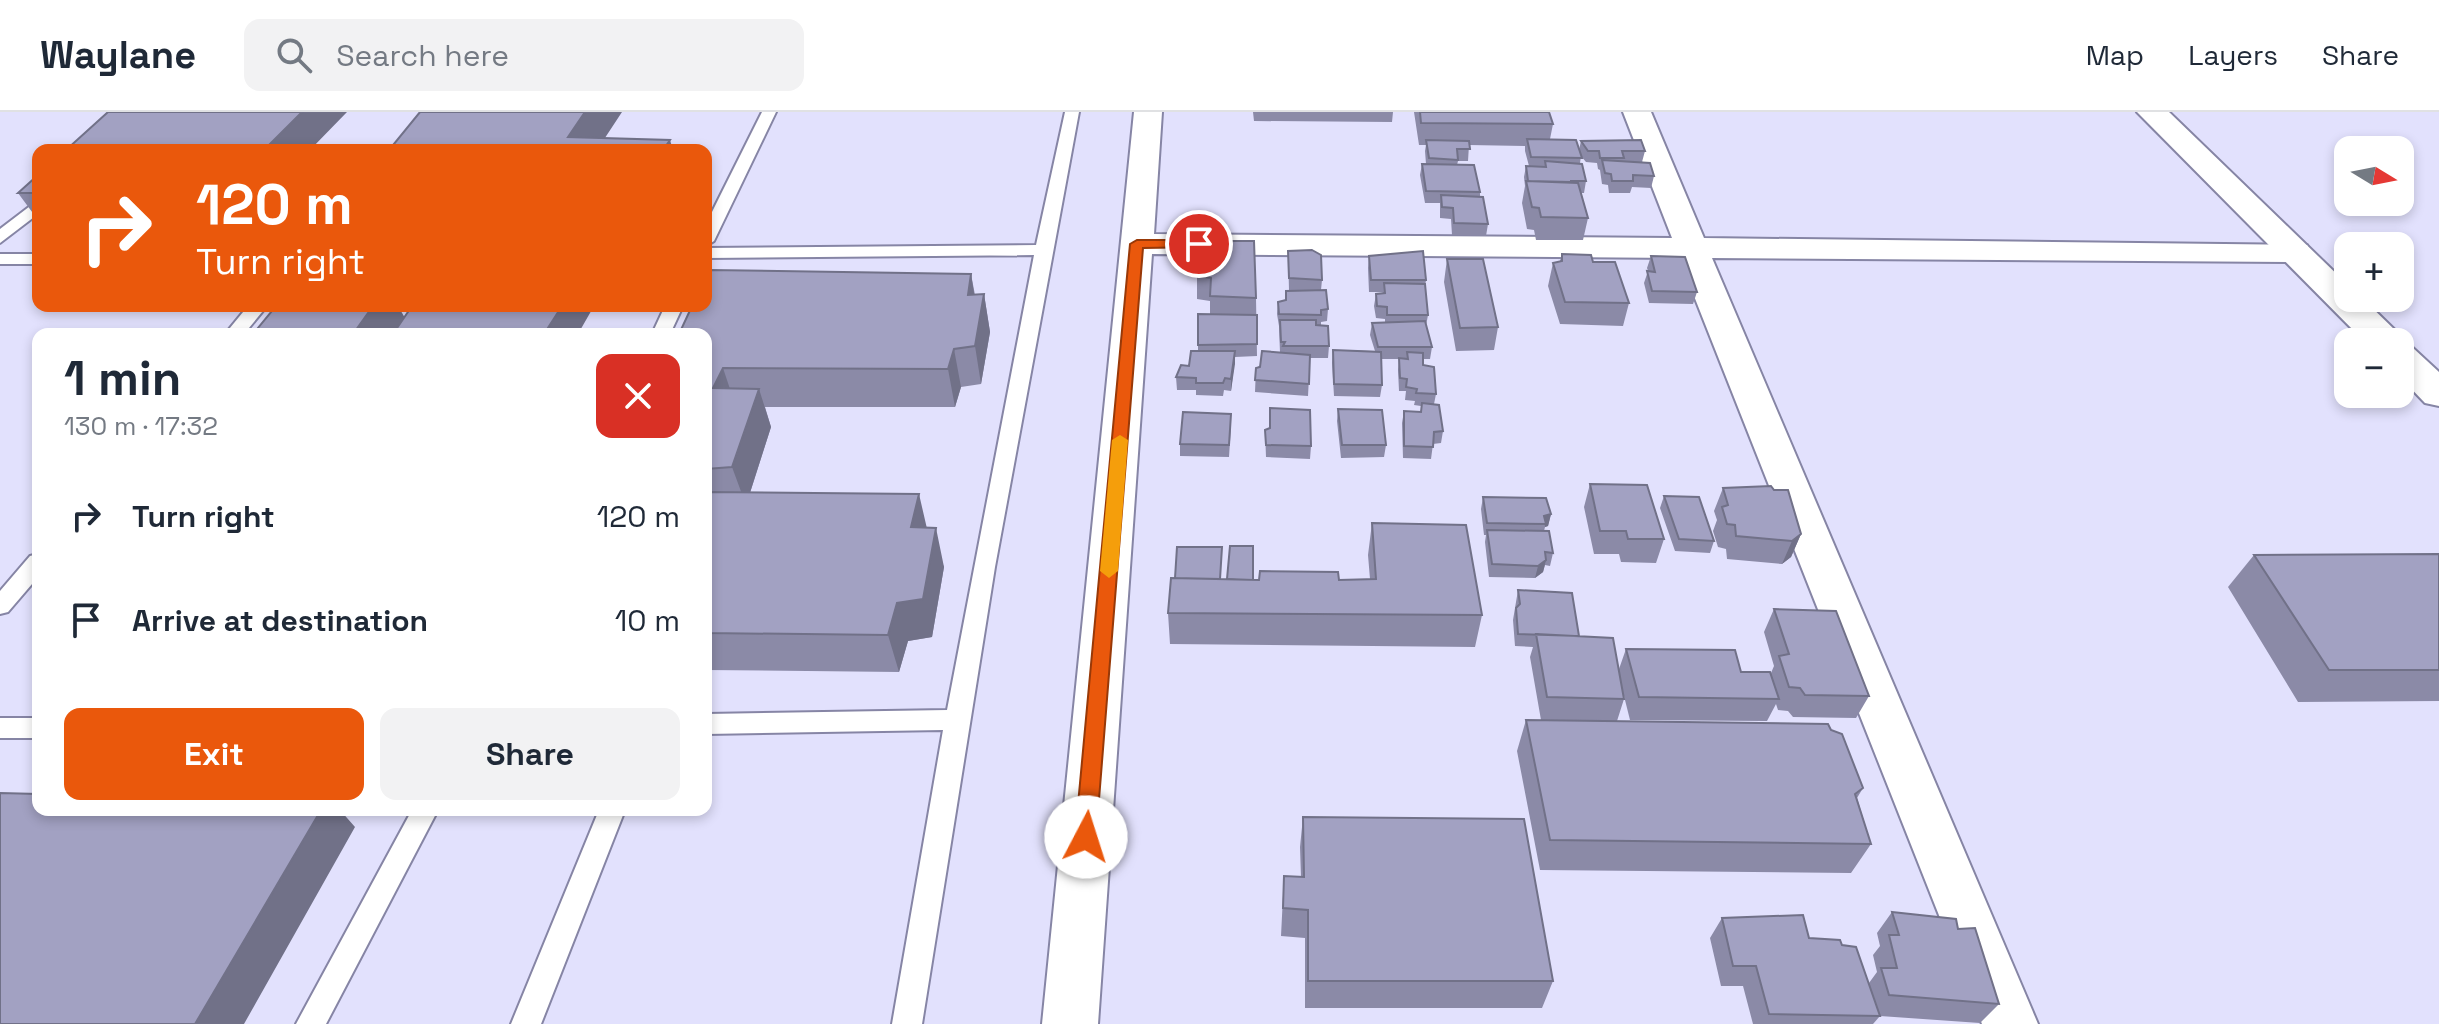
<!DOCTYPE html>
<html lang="en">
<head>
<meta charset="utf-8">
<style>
	:root { --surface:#fff; --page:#f2f2f3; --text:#1f2937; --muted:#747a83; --line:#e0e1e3; --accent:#ea580c }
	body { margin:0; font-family:"Space Grotesk",sans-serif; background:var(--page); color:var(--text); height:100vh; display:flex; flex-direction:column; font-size:30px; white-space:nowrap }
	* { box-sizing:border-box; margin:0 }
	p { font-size:26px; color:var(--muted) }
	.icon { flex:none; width:44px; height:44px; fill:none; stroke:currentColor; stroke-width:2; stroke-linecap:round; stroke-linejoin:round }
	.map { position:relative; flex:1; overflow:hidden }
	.side { position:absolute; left:32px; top:216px; width:680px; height:488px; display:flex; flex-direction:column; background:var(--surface); border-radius:16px; box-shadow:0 4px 12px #0003 }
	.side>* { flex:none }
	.top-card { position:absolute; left:32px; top:32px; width:680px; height:168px; border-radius:16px; box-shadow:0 4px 12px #0003; background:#ea580c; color:#fff; overflow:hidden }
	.needle { width:52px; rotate:100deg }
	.fabs { position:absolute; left:2334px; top:24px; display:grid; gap:16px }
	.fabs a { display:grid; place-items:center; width:80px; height:80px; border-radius:16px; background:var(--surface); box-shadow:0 4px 12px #0003; font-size:40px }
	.pin { position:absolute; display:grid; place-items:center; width:68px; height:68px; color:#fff; margin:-34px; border:4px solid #fff; border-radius:50%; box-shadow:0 2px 8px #0007 }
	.me { position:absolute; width:88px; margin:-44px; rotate:5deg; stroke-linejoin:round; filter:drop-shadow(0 0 6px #0008) }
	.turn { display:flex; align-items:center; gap:28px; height:168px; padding:0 32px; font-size:36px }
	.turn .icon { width:104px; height:104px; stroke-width:2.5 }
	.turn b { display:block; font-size:56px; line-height:68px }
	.round { display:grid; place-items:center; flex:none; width:84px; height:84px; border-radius:16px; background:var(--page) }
	.overview { display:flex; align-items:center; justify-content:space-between; height:136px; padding:0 32px }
	h1 { font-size:48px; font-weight:700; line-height:60px }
	.action { display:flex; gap:16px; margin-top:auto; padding:16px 32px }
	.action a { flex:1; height:92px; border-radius:16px; background:var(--accent); color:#fff; font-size:32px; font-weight:700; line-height:92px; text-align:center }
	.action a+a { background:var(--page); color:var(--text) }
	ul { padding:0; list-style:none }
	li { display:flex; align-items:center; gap:24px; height:104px; padding:0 32px }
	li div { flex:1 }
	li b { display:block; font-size:30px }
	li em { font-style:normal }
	header { display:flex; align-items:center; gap:48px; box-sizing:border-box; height:112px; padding:0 40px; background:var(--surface); border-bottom:2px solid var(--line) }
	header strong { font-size:38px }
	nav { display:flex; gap:44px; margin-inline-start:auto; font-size:28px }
	.search { width:560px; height:72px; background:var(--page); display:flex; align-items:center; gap:20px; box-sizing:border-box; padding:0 28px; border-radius:16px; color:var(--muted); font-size:30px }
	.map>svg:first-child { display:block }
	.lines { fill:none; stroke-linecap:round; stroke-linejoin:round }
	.service-casing { stroke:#8685a5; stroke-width:4 }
	.minor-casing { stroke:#8685a5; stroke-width:4 }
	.tertiary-casing { stroke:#8685a5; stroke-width:4 }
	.service { fill:#fff; fill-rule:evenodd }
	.minor { fill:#fff; fill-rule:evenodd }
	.tertiary { fill:#fff; fill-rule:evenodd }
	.wall { fill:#8b8aa7 }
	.shaded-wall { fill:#717188 }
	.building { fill:#a2a1c2; stroke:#717188; stroke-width:2 }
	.route { fill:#ea580c; stroke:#983908; stroke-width:2 }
	.slow { fill:#f59e0b }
</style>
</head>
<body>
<header>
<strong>Waylane</strong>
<div class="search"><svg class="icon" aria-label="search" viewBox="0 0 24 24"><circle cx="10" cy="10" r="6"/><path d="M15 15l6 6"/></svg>Search here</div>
<nav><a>Map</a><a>Layers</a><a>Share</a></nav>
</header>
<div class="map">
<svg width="2439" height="912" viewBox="0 0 2439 912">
	<rect width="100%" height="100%" fill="#e2e1fd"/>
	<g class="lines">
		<defs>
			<path id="service" d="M762 0H776L714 129 706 134V112Z
				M1065 0H1079L995 455 922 912H892L943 618 706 622V602L947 598 1034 143 706 146V136L1036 133Z
				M38 88V102L0 131V117Z
				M0 142H38V152H0Z
				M248 194H267L244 222H225Z
				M665 194H683L670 222H652Z
				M38 442V465L8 500 0 502V479L30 444Z
				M0 606H38V626H0Z
				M412 698H438L326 912H296Z
				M599 698H625L541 912H511Z"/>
			<path id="minor" d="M1134 0H1162L1154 122 1672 126 1623 0H1651L1704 126 2307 133 2311 140 2307 147 2295 150 1712 146 2038 912H1982L1679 146 1152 142 1098 912H1042Z"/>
			<path id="tertiary" d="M2137 0H2169L2348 173V186H2362L2399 222 2403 233 2413 236 2439 260V294L2425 291 2400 265V230H2365Z"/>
		</defs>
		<use href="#service" class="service-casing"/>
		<use href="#minor" class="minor-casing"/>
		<use href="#tertiary" class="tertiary-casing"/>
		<use href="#service" class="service"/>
		<use href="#minor" class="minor"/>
		<use href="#tertiary" class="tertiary"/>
	</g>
	<path class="wall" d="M1253 0H1393L1392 10 1254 9Z
		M1414 0H1549L1553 12 1550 27 1579 38 1581 29 1645 39 1642 50 1654 64 1651 76 1632 75 1630 81H1609L1608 73 1602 72 1600 58 1598 57 1597 51 1586 50 1581 44 1580 51 1586 69 1584 81H1581L1588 106 1583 128H1536L1534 118 1527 117 1522 91 1525 74 1524 65 1526 54H1529L1525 39V34L1469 33 1468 49H1458L1457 53 1480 80V85L1488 112 1486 124 1452 123 1451 107 1440 106V91H1425L1420 63 1422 52H1426L1425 39 1426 33H1419Z
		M38 63V108L18 81Z
		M1204 129 1256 186 1257 244 1235 245 1231 279 1224 278 1223 284 1196 283V278H1177L1176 265 1189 254 1198 239V202H1210V189L1197 187V164Z
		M1288 139 1322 168 1321 178 1328 197 1327 209 1321 210V213L1329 234 1328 246H1310L1308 284 1255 280 1256 256 1280 241 1279 214 1277 202 1278 190 1286 188 1301 179 1289 178Z
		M1562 142 1593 150 1629 191 1623 214 1560 212 1548 174 1553 151 1560 149Z
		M1369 144 1426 168 1425 175 1428 203 1426 214 1432 235 1430 247H1423V253L1436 282 1434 292 1443 319 1441 331 1433 332 1431 347 1403 346 1402 311 1404 299 1421 300V294L1414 293 1415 289 1405 288 1406 279H1399L1398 258 1399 247H1381L1382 273 1380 285 1334 284 1332 251 1333 238 1375 239 1370 223 1372 211 1385 210V207L1376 206 1374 194 1376 182H1382L1383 180H1369L1368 156Z
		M1651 144 1697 180 1693 192 1649 191 1644 171 1648 159 1647 156Z
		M1447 147 1498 215 1494 238 1456 239 1444 170Z
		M971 162 975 183 984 182 990 220 981 272 961 275 955 295H765L771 315 750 381 927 416 944 455 932 525 908 529 899 560 706 558V222Z
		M1338 297 1386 333 1384 345 1341 346 1337 309Z
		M1231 314 1229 345 1180 344V332Z
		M1265 318 1311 334 1310 347 1266 345Z
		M1590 372 1664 427 1656 451 1621 450 1619 442H1594L1584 395Z
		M1723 376 1801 422 1791 445 1782 452 1727 447 1726 437 1718 435 1713 419 1717 408 1714 399Z
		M1664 384 1714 429 1710 441 1675 439 1660 396Z
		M1483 385 1551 402 1548 414 1545 415 1544 419 1553 441 1550 454 1545 453 1543 460 1535 466 1489 465 1485 430 1486 423H1484L1481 397Z
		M1372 411 1482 503 1475 535 1170 532 1168 501 1222 435 1220 467H1370L1368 443Z
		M2439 442V589L2298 590 2228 475 2254 443Z
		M1518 478 1579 524 1619 557 1626 537 1741 560 1771 561 1774 554 1764 520 1774 497 1869 584 1856 606 1793 605 1788 599 1778 598 1776 592 1767 609 1630 608 1623 580 1624 587 1617 609 1863 676 1857 686 1871 732 1851 761 1540 758 1517 639 1526 608H1541L1530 545 1533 535 1515 534 1513 508Z
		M1303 705 1553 869 1542 896H1305V826L1281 824 1284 764 1301 765 1300 735Z
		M1892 800 1958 817 1999 892 1980 911 1880 904 1873 912H1753L1743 874H1721L1710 826 1722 806 1809 826 1869 871 1877 860 1873 843 1880 834 1877 821Z"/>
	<path class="shaded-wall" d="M302 0H347L310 38H264Z
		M585 0H622L597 38 568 25Z
		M670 28 673 38H663Z
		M971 162 977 200 968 183Z
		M984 182 990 220 981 272 975 234Z
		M373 194H398L405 206 394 222H353Z
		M562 194H594L578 222H544Z
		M954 237 961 275 955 295 948 257Z
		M1235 239V252L1231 279V267Z
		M723 256 736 295 713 276Z
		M759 277 771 315 746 393 732 355Z
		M919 382 928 421 911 415Z
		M1551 402 1548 414 1545 415 1544 404Z
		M936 416 944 455 932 525 908 529 899 560 888 523 897 491Z
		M1801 422 1791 445 1782 452 1792 429Z
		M1546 448 1543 460 1535 466 1538 454Z
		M321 698H340L355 715 244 912H195Z"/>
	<path class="building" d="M108 0H302L264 38H66Z
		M420 0H585L568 25 670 28 663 38H389Z
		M1420 0H1549L1553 12 1421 11Z
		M1527 27 1576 28 1582 46 1531 45Z
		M1426 28 1469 29 1470 37H1457L1458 48 1429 46Z
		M1641 28 1645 39H1622L1624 46H1600L1599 39H1588L1581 29Z
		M1602 48 1650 51 1654 64 1633 63V69H1612L1611 62 1605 61Z
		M1545 49 1582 52 1586 69H1571V70L1528 69 1526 54 1546 55Z
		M1422 52 1474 53 1480 80 1426 79Z
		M38 63V81H18Z
		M1526 69 1578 71 1588 106 1541 105 1539 96 1532 95Z
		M1441 83 1483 85 1488 112 1454 111 1453 96 1442 95Z
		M1204 129H1254L1256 186 1210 184 1211 166 1197 164Z
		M1312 138 1321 143 1322 168 1289 166 1288 139Z
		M1423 139 1426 168H1371L1369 144Z
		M1562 142 1591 143 1593 150H1615L1629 191 1565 190 1553 151 1562 149Z
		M1651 144 1685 145 1697 180 1652 179 1647 159 1655 160Z
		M1447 147H1483L1498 215 1460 216Z
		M709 158 971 162 968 183 984 182 975 234 954 237 948 257 723 256 713 276 759 277 732 355 706 357V222H679L692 194H706V165Z
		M1384 171 1425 172 1428 203H1387V195L1377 194 1376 182 1385 181Z
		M1326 178 1328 197 1321 198V203L1279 202 1278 190 1286 188V179Z
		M276 194H373L353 222H253Z
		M412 194H562L544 222H393Z
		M1198 202 1257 203V232L1198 233Z
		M1280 208H1316V213L1328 214 1329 234H1283L1285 230H1281Z
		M1425 209 1432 235H1378L1372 211Z
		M1333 238 1381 240 1382 273 1334 272Z
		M1191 239H1235L1231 267 1225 266 1223 271H1196V266L1176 265 1181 253 1189 254Z
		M1262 239 1310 243 1309 272 1255 268 1256 256 1260 255Z
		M1407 240 1423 241V253L1434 255 1436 282 1416 281 1417 277 1406 275 1407 267 1400 266 1399 246 1408 247Z
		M1422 291 1439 293 1443 319 1434 320 1433 335 1404 334V299L1421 300Z
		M1270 296 1310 298 1311 334 1266 333 1265 318 1270 316Z
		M1338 297 1382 298 1386 333H1342Z
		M1183 300 1231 302 1229 333 1180 332Z
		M1590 372 1647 373 1664 427H1628L1626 419H1600Z
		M1771 374 1774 378H1788L1801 422 1792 429 1736 424 1735 413 1727 412 1722 395 1728 393 1723 376Z
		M706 380 919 382 911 415 936 416 923 487 897 491 888 523 706 521Z
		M1664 384 1699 385 1714 429 1679 427Z
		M1483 385 1546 386 1551 402 1544 404 1546 412 1487 411Z
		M1372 411 1466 413 1482 503 1168 501 1171 466 1259 468 1260 459 1338 460 1339 468 1376 467Z
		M1487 418 1549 419 1553 441 1545 440 1546 448 1538 454 1492 452Z
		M1230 434H1253V468L1227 467Z
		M1177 435H1222L1220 467 1175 466Z
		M2439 442V558H2329L2254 443Z
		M1518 478 1572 481 1579 524 1518 522 1516 496 1520 492Z
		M1774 497 1836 499 1869 584 1805 583 1800 576 1789 575 1779 544 1789 542Z
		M1536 522 1613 526 1624 587 1547 585Z
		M1626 537 1735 538 1741 560H1770L1779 587 1639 585Z
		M1526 608 1828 612 1831 618 1842 622 1863 676 1855 682 1871 732 1550 728Z
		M0 681 38 682V698H321L195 912H0Z
		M1303 705 1524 707 1553 869H1308V798L1283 796 1284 764 1304 765Z
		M1892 800 1956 807 1958 817 1975 816 1999 892 1889 883 1881 856H1897L1889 823H1899Z
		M1803 803 1809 826 1840 828 1842 833 1856 835 1880 904 1769 902 1756 854H1733L1722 806Z"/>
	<path class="route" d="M1199 128 1204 129V135L1143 136 1096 725 1093 731H1078L1075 725 1130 132 1137 128Z"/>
	<path class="slow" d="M1120 323 1128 328 1118 459 1109 466 1100 459 1112 328Z"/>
</svg>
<div class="fabs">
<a><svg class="needle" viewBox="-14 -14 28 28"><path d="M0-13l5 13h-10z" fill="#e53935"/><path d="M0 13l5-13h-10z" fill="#747a83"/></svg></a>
<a>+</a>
<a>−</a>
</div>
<div class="pin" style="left:1199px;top:132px;background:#d93025"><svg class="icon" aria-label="arrive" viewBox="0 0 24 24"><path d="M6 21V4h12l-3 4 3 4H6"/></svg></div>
<svg class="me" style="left:1086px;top:725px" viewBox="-20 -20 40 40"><circle r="19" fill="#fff"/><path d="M0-13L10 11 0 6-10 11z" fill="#ea580c"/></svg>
<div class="top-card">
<div class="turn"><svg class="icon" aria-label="right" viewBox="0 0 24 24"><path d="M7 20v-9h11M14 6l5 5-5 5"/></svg><div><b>120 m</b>Turn right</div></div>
</div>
<section class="side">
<div class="overview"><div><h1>1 min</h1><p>130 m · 17:32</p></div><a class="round" style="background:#d93025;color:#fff"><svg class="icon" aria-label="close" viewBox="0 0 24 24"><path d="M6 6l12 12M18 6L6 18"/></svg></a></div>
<ul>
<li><svg class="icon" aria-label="right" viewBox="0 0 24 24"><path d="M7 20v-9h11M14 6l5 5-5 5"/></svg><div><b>Turn right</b></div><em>120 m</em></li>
<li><svg class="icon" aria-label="arrive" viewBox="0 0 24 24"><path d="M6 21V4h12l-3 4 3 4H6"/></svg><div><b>Arrive at destination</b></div><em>10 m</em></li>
</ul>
<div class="action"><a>Exit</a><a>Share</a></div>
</section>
</div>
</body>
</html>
